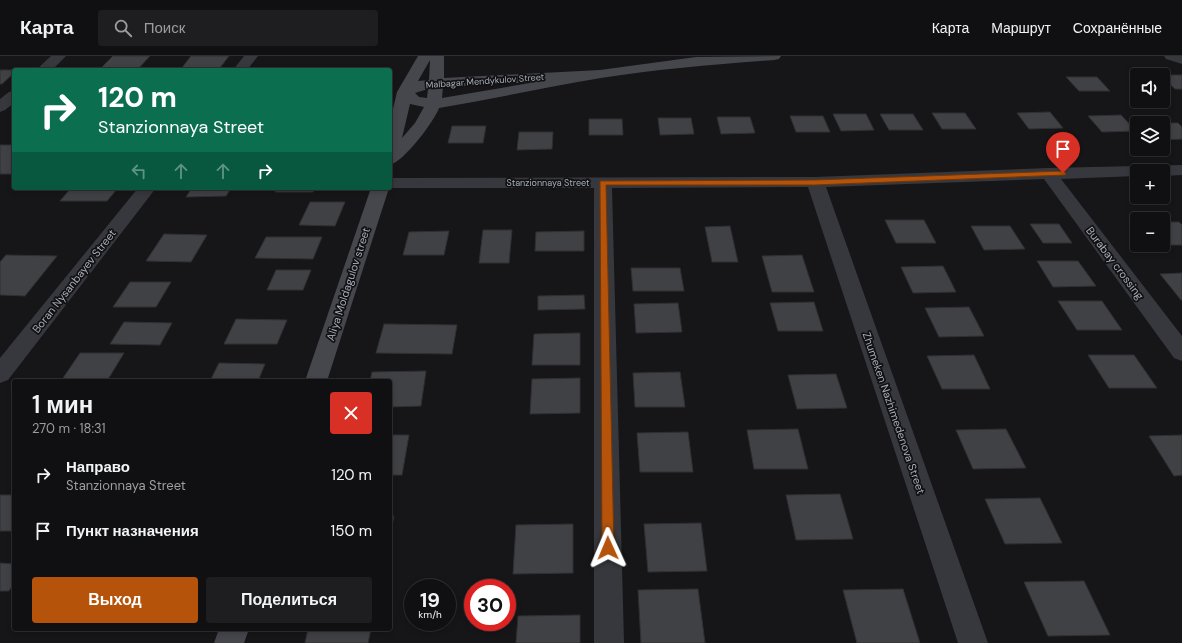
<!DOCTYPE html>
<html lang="ru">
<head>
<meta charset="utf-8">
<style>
	:root { --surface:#101012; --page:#1e1e20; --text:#f1f3f6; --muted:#9c9d9f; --line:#303032; --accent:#b45309 }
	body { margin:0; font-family:"DM Sans",sans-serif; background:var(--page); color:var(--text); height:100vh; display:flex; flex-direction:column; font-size:15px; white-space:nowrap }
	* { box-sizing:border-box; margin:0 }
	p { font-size:13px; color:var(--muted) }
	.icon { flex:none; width:22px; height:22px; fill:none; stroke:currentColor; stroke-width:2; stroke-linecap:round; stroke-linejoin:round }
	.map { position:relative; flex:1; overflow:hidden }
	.panel { position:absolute; left:12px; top:323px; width:380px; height:252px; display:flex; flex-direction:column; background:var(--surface); border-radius:4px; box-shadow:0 2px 6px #0003,0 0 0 1px var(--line) }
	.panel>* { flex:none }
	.guide { position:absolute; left:12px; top:12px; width:380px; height:122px; border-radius:4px; box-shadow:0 2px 6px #0003,0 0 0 1px var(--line); background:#0b6e4f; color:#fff; overflow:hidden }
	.buttons { position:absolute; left:1130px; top:12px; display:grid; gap:8px }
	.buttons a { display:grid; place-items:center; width:40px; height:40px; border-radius:4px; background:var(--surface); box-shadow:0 2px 6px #0003,0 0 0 1px var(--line); font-size:20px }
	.speed { position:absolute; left:404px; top:523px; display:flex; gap:8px; font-size:20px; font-weight:700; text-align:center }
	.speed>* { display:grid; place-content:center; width:52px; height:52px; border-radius:50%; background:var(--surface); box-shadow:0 2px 6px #0003,0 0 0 1px var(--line); line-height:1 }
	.speed small { font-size:10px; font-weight:400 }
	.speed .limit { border:6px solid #d22; background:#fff; color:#111 }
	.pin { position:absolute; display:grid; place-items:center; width:34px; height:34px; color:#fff; margin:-41px -17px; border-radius:50% 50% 50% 0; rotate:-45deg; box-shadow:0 0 4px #0007 }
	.pin .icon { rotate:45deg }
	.me { position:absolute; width:44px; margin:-22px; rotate:359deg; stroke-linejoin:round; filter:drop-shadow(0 0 3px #0008) }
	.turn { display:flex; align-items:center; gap:14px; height:84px; padding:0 20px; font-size:18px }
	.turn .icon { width:52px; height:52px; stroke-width:2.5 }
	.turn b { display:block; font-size:28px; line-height:34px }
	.lanes { display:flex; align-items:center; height:38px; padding:0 20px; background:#0003; justify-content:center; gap:20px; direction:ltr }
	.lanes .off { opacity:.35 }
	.round { display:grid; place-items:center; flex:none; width:42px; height:42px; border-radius:4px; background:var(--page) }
	.overview { display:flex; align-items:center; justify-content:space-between; height:68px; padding:0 20px }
	h1 { font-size:24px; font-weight:600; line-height:30px }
	.action { display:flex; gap:8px; margin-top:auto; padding:8px 20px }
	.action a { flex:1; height:46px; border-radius:4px; background:var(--accent); color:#fff; font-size:16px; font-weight:600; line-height:46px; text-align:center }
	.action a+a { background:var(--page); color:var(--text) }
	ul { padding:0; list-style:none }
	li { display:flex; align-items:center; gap:12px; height:56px; padding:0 20px }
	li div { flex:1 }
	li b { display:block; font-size:15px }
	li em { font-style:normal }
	header { display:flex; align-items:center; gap:24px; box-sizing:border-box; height:56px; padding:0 20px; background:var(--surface); border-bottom:1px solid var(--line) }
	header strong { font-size:19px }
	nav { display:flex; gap:22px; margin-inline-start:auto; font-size:14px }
	.search { width:280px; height:36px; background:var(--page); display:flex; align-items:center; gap:10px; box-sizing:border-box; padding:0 14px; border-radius:4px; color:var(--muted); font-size:15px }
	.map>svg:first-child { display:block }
	.building { fill:#404145; stroke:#303034 }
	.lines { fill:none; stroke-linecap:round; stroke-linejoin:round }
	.minor { fill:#37383d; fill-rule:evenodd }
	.secondary { fill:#45474d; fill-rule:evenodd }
	.route { fill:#b45309; stroke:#753606 }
	.labels { text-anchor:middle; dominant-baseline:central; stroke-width:3.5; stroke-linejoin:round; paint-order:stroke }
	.far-street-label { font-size:9px; fill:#a8adb8; stroke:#111113 }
	.street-label { font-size:11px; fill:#a8adb8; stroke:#111113 }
</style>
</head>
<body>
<header>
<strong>Карта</strong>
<div class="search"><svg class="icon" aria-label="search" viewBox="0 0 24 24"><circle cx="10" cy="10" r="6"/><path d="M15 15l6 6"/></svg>Поиск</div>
<nav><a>Карта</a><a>Маршрут</a><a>Сохранённые</a></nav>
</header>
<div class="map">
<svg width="1182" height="587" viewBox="0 0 1182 587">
	<rect width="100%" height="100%" fill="#161618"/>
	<path class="building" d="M113 0H150L137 14H99Z
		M191 0H229L219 13H181Z
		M0 14H18H14V17L2 28H0Z
		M1163 19H1182V33H1175L1163 22Z
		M1066 21H1097L1110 35H1079Z
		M1050 56 1063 72 1029 73 1017 57Z
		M932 57H965L976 73H942Z
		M833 58H866L874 74 841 75Z
		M880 58H913L923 74H889Z
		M1121 59 1136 75 1102 76 1088 60Z
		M790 60H823L830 76H796Z
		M717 61H750L755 77 721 78Z
		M658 62H691L694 78 660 79Z
		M589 63H622L623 79H589Z
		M1145 67H1178L1182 71V83L1163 84V67Z
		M452 70H486L483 87H448Z
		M519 76H553L552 93 517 94Z
		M0 89H14V115L12 118H0Z
		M71 132H118L107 145H60Z
		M192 132H231L226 140 186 141Z
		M277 132H314L313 136H275Z
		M310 146H345L335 170 299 169Z
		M885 164H924L936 187H896Z
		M1163 166H1179L1182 169V189H1159H1163Z
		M1030 168H1059L1072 187H1043Z
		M730 170 738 206H712L705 171Z
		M971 170H1010L1025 193 984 194Z
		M483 174H512L509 207H479Z
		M449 175 444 199H403L409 176Z
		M584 175V195H535L536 176Z
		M164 178 207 179 191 206 146 205Z
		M266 181H322L313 203 255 202Z
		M6 199 57 200 25 240 0 239V206Z
		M802 199 814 236H772L762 200Z
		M1037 205H1078L1096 230 1053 231Z
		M943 210 956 236 913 237 901 211Z
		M631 212H680L684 235H633Z
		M276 214H311L303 234H267Z
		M1182 217V244H1181L1160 218Z
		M130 226H171L156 251H113Z
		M584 239 585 253 538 254V240Z
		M1058 245H1102L1122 274H1077Z
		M814 246 823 275H778L770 247Z
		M678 247 682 276 636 277 634 248Z
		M969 251 984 280 939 281 925 252Z
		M236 263 287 264 277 288H224Z
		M124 266 172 267 160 289 110 288Z
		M384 268 457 269 452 298 376 297Z
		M580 277V309H532L534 278Z
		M80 297H124L107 325H61Z
		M974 299 990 333H942L927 300Z
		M1088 299H1134L1157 332H1109Z
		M219 307 265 308 258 325H210Z
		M426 315 421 350 390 351V325H370L372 316Z
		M680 316 685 351H635L633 317Z
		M836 318 847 352 797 353 788 319Z
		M580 322V357L530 358 532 323Z
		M798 373 808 413H754L747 374Z
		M1006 373 1026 412 973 413 956 374Z
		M688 376 693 416H640L637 377Z
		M390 379H409L402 419H390Z
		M1182 379V419L1174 420 1149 380Z
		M840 438 853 483 796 484 786 439Z
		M0 439H14L13 475H0Z
		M1040 442 1062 487 1005 488 985 443Z
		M390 460H394L390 480Z
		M701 467 707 515 648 516 644 468Z
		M573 468V517L513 518 516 469Z
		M0 507 14 508V527L9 535H0Z
		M1084 525 1110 579 1048 580 1024 526Z
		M698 533 705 587H641L638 534Z
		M903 533 920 587H857L843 534Z
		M580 559V587H516L518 560Z
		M308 573H371L368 587H305Z"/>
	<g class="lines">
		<path class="minor" d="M51 0H66L52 14H36Z
			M244 0H258L247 14H233Z
			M1164 0H1182V8L1166 3Z
			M14 34V47L5 54 0 56V43L9 36Z
			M1182 109V119L1163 120V115H1137V120L1061 123 1182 280V305L1174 302 1044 123 826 131 988 587H958L808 131 612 132 624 587H594V132H388H390V122L815 121 1048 112Z
			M138 132H156L8 324 0 327V302Z"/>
		<path class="secondary" d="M418 0H444V22L600 14 696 1 781 0 779 3 774 4C716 8 659 13 601 22 547 31 493 43 439 52 434 66 404 105 390 109V65L397 36ZM430 4 429 24 418 25ZM536 26 442 42 443 31ZM428 33 427 42 419 41 415 37ZM410 48 424 51 415 67 402 82Z
			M371 132H389L327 325H305Z
			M219 573H249L244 587H214Z"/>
	</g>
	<path class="route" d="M1063 115 1066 117 1065 119 815 129H606L614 492 612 496 608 497 604 496 602 492 600 125 815 124Z"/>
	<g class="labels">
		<g class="far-street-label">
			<text transform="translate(485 25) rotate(-4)">Malbagar Mendykulov Street</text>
			<text x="548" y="127">Stanzionnaya Street</text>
		</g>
		<g class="street-label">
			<text transform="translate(1115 207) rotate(53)">Burabay crossing</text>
			<text transform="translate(74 225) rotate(-52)">Boran Nysanbayev Street</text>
			<text transform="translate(348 228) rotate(-72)">Aliya Moldagulov street</text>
			<text transform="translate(894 357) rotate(71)">Zhumeken Nazhimedenova Street</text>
		</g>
	</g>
</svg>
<div class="buttons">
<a><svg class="icon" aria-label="sound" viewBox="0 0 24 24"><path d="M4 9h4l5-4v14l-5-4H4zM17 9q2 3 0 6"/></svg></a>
<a><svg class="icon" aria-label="layers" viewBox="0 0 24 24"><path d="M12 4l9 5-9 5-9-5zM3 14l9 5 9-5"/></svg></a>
<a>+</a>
<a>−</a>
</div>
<div class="speed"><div>19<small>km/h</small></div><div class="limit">30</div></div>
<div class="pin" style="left:1063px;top:117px;background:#d93025"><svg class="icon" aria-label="arrive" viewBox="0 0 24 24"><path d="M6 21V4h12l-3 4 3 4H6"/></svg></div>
<svg class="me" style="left:608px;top:492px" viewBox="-20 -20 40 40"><path d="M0-17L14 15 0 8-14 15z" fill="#b45309" stroke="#fff" stroke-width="4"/></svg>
<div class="guide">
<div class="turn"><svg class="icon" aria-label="right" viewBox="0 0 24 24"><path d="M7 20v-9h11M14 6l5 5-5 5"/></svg><div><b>120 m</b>Stanzionnaya Street</div></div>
<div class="lanes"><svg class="icon off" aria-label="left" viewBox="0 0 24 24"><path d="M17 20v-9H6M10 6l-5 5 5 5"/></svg><svg class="icon off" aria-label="ahead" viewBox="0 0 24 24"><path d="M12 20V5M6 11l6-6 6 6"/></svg><svg class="icon off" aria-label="ahead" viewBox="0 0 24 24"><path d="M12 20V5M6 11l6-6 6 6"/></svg><svg class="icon" aria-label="right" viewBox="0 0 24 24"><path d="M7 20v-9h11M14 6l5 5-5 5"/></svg></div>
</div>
<section class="panel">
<div class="overview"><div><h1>1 мин</h1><p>270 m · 18:31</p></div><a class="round" style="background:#d93025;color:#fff"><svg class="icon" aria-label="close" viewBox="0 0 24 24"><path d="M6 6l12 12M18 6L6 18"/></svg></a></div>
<ul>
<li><svg class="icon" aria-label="right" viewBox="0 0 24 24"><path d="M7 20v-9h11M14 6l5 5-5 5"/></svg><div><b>Направо</b><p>Stanzionnaya Street</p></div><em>120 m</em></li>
<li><svg class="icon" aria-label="arrive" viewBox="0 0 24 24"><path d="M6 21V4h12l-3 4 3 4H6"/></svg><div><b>Пункт назначения</b></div><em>150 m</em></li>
</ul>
<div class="action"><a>Выход</a><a>Поделиться</a></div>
</section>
</div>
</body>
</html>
